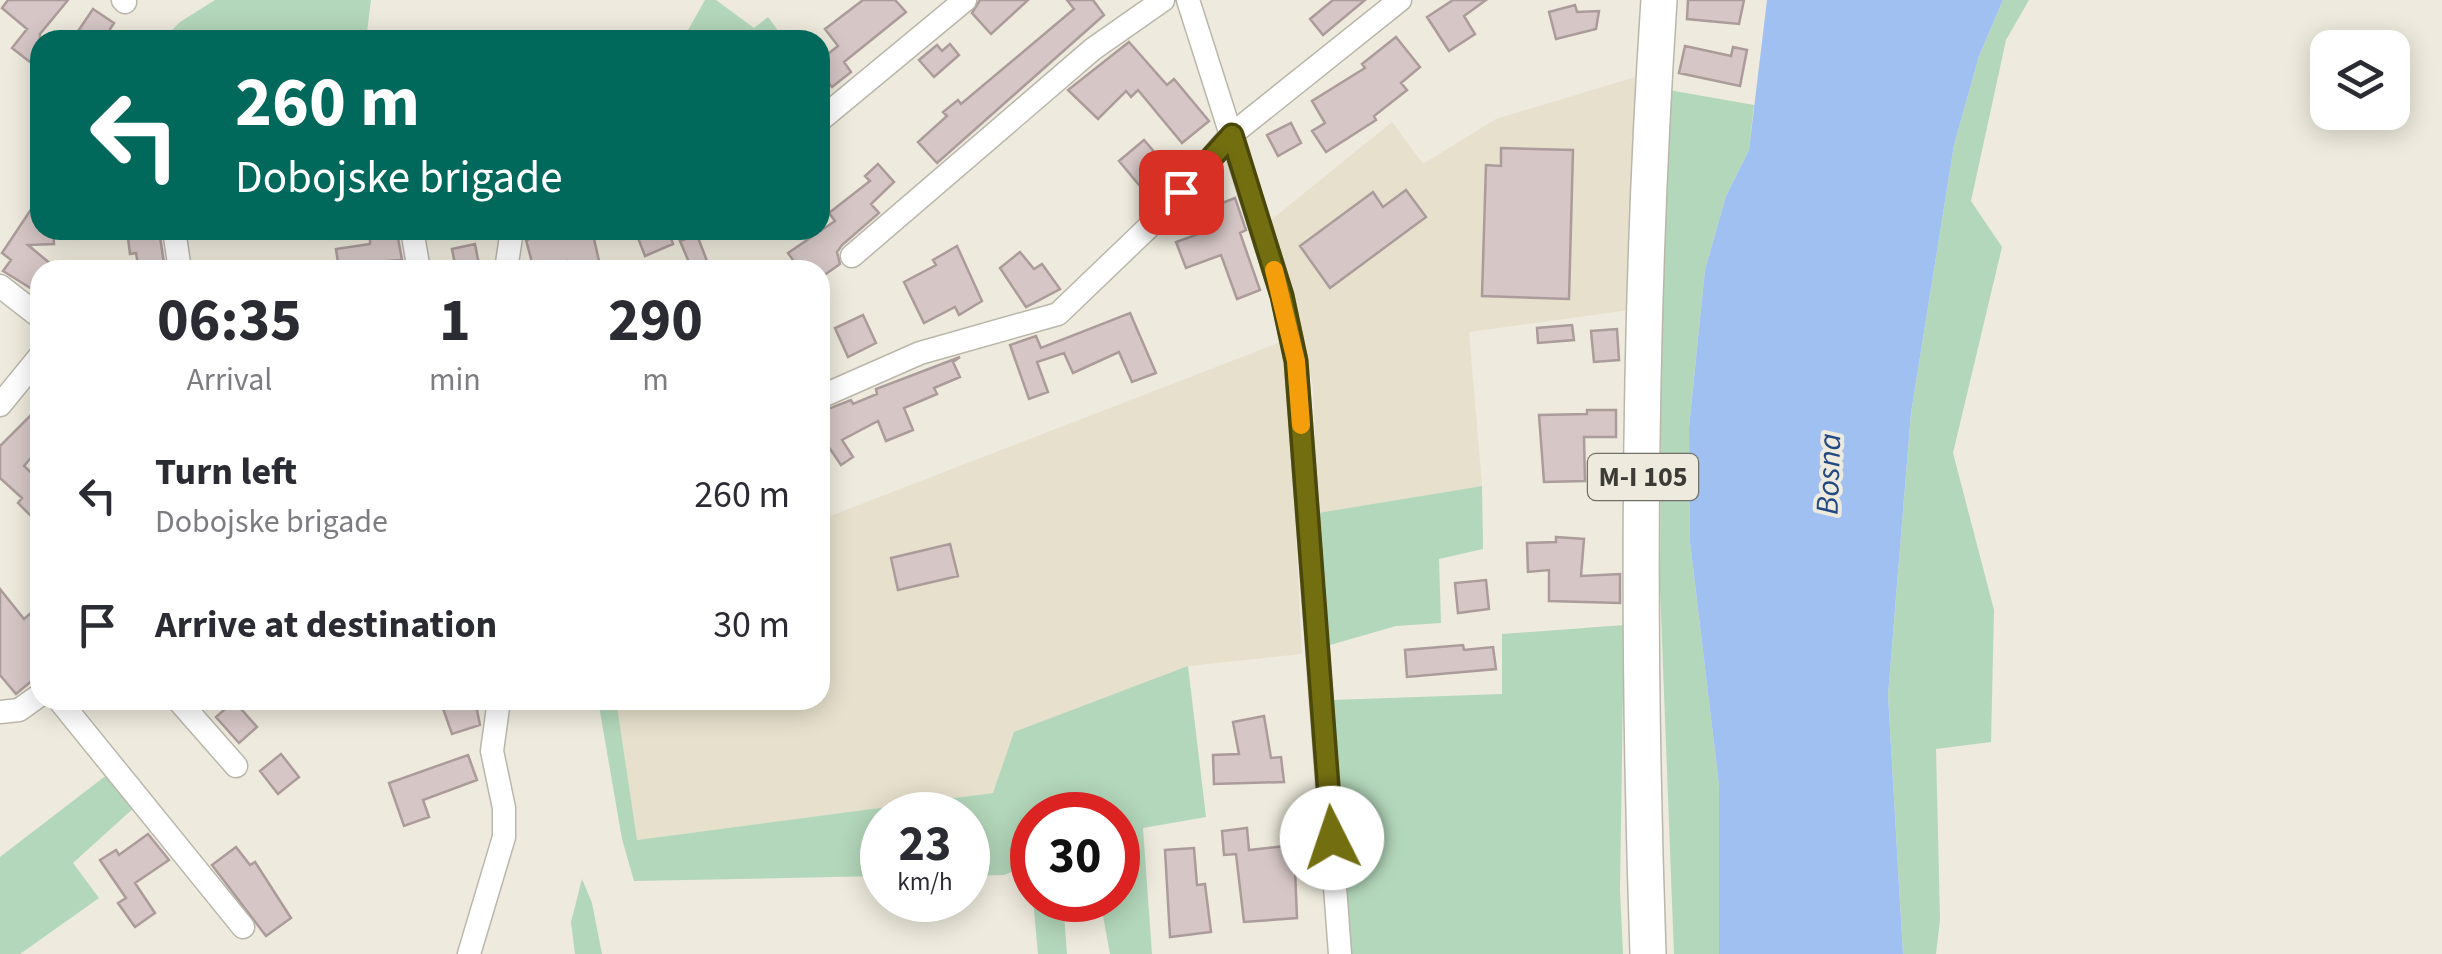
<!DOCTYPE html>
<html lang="en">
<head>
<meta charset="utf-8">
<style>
	:root { --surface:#fff; --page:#f2f2f3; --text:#2b2b33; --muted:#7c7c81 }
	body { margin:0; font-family:"Source Sans 3",sans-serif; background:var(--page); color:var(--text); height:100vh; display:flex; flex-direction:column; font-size:38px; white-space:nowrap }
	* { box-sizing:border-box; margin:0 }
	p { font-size:32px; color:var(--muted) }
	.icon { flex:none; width:55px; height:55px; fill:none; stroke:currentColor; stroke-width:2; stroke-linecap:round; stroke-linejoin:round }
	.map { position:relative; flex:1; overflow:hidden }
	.drawer { position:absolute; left:30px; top:260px; width:800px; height:450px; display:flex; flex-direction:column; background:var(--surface); border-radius:30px; box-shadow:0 5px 25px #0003 }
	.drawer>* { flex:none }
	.hud { position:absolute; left:30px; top:30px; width:800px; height:210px; border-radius:30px; box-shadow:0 5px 25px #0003; background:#00695c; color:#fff; overflow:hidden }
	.controls { position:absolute; left:2310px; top:30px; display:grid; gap:20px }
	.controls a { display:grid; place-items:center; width:100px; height:100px; border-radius:20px; background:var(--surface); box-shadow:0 5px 25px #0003; font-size:50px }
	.speed { position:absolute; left:860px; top:792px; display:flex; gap:20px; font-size:50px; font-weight:700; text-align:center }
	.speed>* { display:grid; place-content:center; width:130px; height:130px; border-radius:50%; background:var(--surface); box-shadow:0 5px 25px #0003; line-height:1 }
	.speed small { font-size:25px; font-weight:400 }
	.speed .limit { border:15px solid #d22; background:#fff; color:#111 }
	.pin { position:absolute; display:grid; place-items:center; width:85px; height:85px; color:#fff; margin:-42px; border-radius:20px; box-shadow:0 5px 15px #0006 }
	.me { position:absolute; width:110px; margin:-55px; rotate:356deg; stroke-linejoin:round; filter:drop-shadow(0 0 8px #0008) }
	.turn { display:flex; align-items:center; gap:35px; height:210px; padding:0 40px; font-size:45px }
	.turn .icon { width:130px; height:130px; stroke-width:2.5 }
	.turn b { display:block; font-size:70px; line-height:85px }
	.eta { display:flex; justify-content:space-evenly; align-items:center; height:170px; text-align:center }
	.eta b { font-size:60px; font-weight:700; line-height:70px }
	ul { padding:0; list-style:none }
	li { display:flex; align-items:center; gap:30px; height:130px; padding:0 40px }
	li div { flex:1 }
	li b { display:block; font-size:38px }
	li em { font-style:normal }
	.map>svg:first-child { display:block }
	.built { fill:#e6e0cc }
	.green { fill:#b3d7ba }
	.water { fill:#a0c0f1 }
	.building { fill:#d6c7c6; stroke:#ab9c9b; stroke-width:2.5 }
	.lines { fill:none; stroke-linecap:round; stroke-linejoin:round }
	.minor-casing { stroke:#bab6aa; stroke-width:25 }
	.primary-casing { stroke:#bab6aa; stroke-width:38 }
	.minor { stroke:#fff; stroke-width:22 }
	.primary { stroke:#fff; stroke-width:35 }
	.route-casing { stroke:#4b480b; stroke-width:25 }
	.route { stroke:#736f11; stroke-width:18 }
	.slow { stroke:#f59e0b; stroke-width:18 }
	.labels { text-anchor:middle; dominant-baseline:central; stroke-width:8; stroke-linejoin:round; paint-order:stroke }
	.shield { fill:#eeeadd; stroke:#717068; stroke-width:2.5 }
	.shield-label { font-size:28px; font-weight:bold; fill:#3c3b36 }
	.water-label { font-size:32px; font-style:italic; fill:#224883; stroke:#eeeadd }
</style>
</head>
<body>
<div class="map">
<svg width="2442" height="954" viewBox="0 0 2442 954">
	<rect width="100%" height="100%" fill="#eeeadd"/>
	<path class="built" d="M1642 75 1629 310 1469 332 1482 486 1318 513 1313 385 1271 220 1392 122 1423 164 1496 119Z
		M1286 340 1302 654 1188 666 993 793 636 840 616 700H820V520Z"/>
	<path class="green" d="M215 0H371L366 40H162L180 22Z
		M705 0H716L754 28 768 17 785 40H694L687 32Z
		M2003 0H2029L2006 40 1971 201 2002 247 1953 453 1994 610 1991 742 1936 749 1940 920 1936 954H1903L1888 695 1911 413 1954 145 1979 56Z
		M1663 89 1754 105 1749 150 1726 196 1705 270 1689 427 1690 542 1719 785V954H1674L1660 588Z
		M1482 486 1483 549 1439 559 1441 623 1396 626 1330 645 1318 513Z
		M1624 625 1620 890 1623 954H1348L1332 700 1502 694V634Z
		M1188 666 1206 817 1143 828 1152 954H1110L1100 900H1118V815H1032V898L1029 865 1004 875 968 876V815H882V876L634 881 622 839 598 700H616L637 840 993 793 1014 732Z
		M108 774 137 805 73 863 99 898 20 954H0V857Z
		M582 879 592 903 602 954H575L571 922Z
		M1033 900H1063L1067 954H1038Z"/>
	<path class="water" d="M1767 0H2003L1979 56 1954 145 1911 413 1888 695 1903 954H1719V785L1690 542 1689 427 1705 270 1726 196 1749 150Z"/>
	<path class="building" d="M8 0H68L40 34V49L30 62 12 48 27 29 2 8Z
		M863 0H895L906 12 844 62 851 72 832 87 820 73V60L838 46 825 29Z
		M980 0H1028L991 34 972 13Z
		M1067 0H1093L1104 15 937 163 918 142 947 116 943 112 958 100 961 104 1074 9Z
		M1333 0H1365L1323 35 1310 19Z
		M1453 0H1486L1464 16 1475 34 1449 51 1427 17Z
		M1688 0H1744L1739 24 1687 19Z
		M1575 5 1577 12 1599 11 1596 29 1556 39 1549 12Z
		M93 9 114 23 103 40H72Z
		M1396 37 1420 67 1401 83 1407 90 1374 116 1376 120 1326 152 1312 131 1325 123 1312 101 1365 68 1362 64Z
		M1129 42 1167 85 1174 79 1209 121 1182 143 1138 90 1131 97 1126 91 1098 119 1068 90Z
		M950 44 959 55 934 77 919 60 937 45 942 51Z
		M1685 46 1731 56 1733 47 1747 50 1740 86 1679 73Z
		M1291 123 1301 143 1278 156 1267 135Z
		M1144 140 1169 169 1144 191 1119 161Z
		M1501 148 1573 150 1569 299 1482 296 1486 165 1501 166Z
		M878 164 894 182 871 204 879 213 842 245 837 252 840 264 820 278V270H800L788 253 835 221 829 213 870 181 865 176Z
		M1406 190 1426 217 1330 288 1300 246 1373 192 1383 207Z
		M40 196V230H53L54 244 28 245 58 270H40V294L3 271 11 260 2 253Z
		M1235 198 1246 230 1240 233 1260 290 1237 299 1221 255 1186 268 1176 242 1215 228 1207 209Z
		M127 230H159L165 270H139L136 253 130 254Z
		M563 230H592L601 270H569L567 261 534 270 526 240Z
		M635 230H668L673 244 645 256Z
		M397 233 402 260 357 263 358 270H339L336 249 370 244V235Z
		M697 235 707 261 691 267 680 241Z
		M475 244 480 270H456L452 249Z
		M957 246 982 301 959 315 955 307 924 323 904 282 936 265 933 260Z
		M1020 252 1034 269 1042 264 1060 289 1026 307 1000 268Z
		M1130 313 1156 373 1132 382 1119 352 1073 373 1064 353 1037 362 1048 392 1029 399 1010 345 1036 336 1041 348Z
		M863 315 876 343 848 357 835 328Z
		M1572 325 1574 340 1538 343 1537 328Z
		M1617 329 1619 360 1594 362 1591 331Z
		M960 357 953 362 960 377 934 388 937 394 904 408 913 430 886 441 878 421 842 440 853 457 841 465 820 434V412L851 400 853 404 877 394 876 389Z
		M40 406V447L24 466 40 481V525L18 503 22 498 0 478V446Z
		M1587 410H1616V437H1584L1585 481 1544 482 1539 415 1587 414Z
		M1556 537 1584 539 1581 576 1620 574V603L1549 601V570L1528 572 1527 543 1556 542Z
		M950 544 958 576 898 590 891 558Z
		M1486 580 1489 609 1458 613 1455 583Z
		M0 589 24 619 40 605V674L16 694 0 675Z
		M1463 645 1464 650 1493 647 1496 669 1407 677 1405 650Z
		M440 700H475L480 725 452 734Z
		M234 701 257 727 239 743 216 717Z
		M1264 716 1271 758 1281 757 1284 782 1214 784 1213 755 1239 754 1233 722Z
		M281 754 299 777 278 794 260 771Z
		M468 755 477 780 423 800 429 817 404 826 389 783Z
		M1247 828 1249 850 1294 845 1297 918 1244 922 1236 854 1224 855 1222 831Z
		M148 834 169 860 135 883 155 913 135 927 118 903 126 898 100 860 116 850 119 855Z
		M236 847 250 865 255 862 291 918 266 936 212 865Z
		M1194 848 1197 885 1205 884 1211 932 1170 937 1165 850Z"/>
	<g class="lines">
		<defs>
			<path id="minor" d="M123 0 125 2
				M1188 0 1282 295 1296 361 1340 954
				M820 120 965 0
				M174 230 180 270
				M412 230 419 270
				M852 256 1093 49 1163 0
				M506 270 512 230
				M0 286 40 317
				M820 397 920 353 1058 314 1156 220 1231 135 1400 0
				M0 405 40 356
				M59 700 243 927
				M178 700 236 766
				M0 712 19 710 40 695
				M469 954 504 837V808L492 751 499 700"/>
			<path id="primary" d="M1648 954C1637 636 1638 317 1659 0"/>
		</defs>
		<use href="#minor" class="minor-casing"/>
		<use href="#primary" class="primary-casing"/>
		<use href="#minor" class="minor"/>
		<use href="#primary" class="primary"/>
	</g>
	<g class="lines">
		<defs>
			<path id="route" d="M1181 192 1232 135 1282 296 1296 361 1332 838"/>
		</defs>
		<use href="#route" class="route-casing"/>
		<use href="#route" class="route"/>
		<path class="slow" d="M1274 270 1296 361 1301 425"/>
	</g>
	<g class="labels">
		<rect class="shield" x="1588" y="454" width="110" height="46" rx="8"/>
		<g class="shield-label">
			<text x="1643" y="477">M-I 105</text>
		</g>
		<g class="water-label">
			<text transform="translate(1829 474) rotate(-88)">Bosna</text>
		</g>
	</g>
</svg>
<div class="controls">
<a><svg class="icon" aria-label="layers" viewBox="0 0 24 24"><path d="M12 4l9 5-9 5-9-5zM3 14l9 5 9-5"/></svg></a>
</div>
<div class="speed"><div>23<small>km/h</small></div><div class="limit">30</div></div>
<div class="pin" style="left:1181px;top:192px;background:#d93025"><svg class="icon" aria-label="arrive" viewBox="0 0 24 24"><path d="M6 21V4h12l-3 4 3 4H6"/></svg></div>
<svg class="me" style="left:1332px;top:838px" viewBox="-20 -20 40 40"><circle r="19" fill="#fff"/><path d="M0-13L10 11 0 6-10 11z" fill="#736f11"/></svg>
<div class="hud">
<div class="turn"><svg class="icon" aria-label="left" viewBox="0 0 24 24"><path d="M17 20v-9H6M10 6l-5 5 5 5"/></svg><div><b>260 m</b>Dobojske brigade</div></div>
</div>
<section class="drawer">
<div class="eta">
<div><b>06:35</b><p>Arrival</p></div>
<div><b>1</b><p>min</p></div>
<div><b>290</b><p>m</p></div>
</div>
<ul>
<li><svg class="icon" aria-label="left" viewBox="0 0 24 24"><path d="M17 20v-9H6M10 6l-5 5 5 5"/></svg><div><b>Turn left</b><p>Dobojske brigade</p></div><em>260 m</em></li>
<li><svg class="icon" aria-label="arrive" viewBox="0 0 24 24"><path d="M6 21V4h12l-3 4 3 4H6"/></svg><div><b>Arrive at destination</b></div><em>30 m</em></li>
</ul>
</section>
</div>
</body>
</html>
